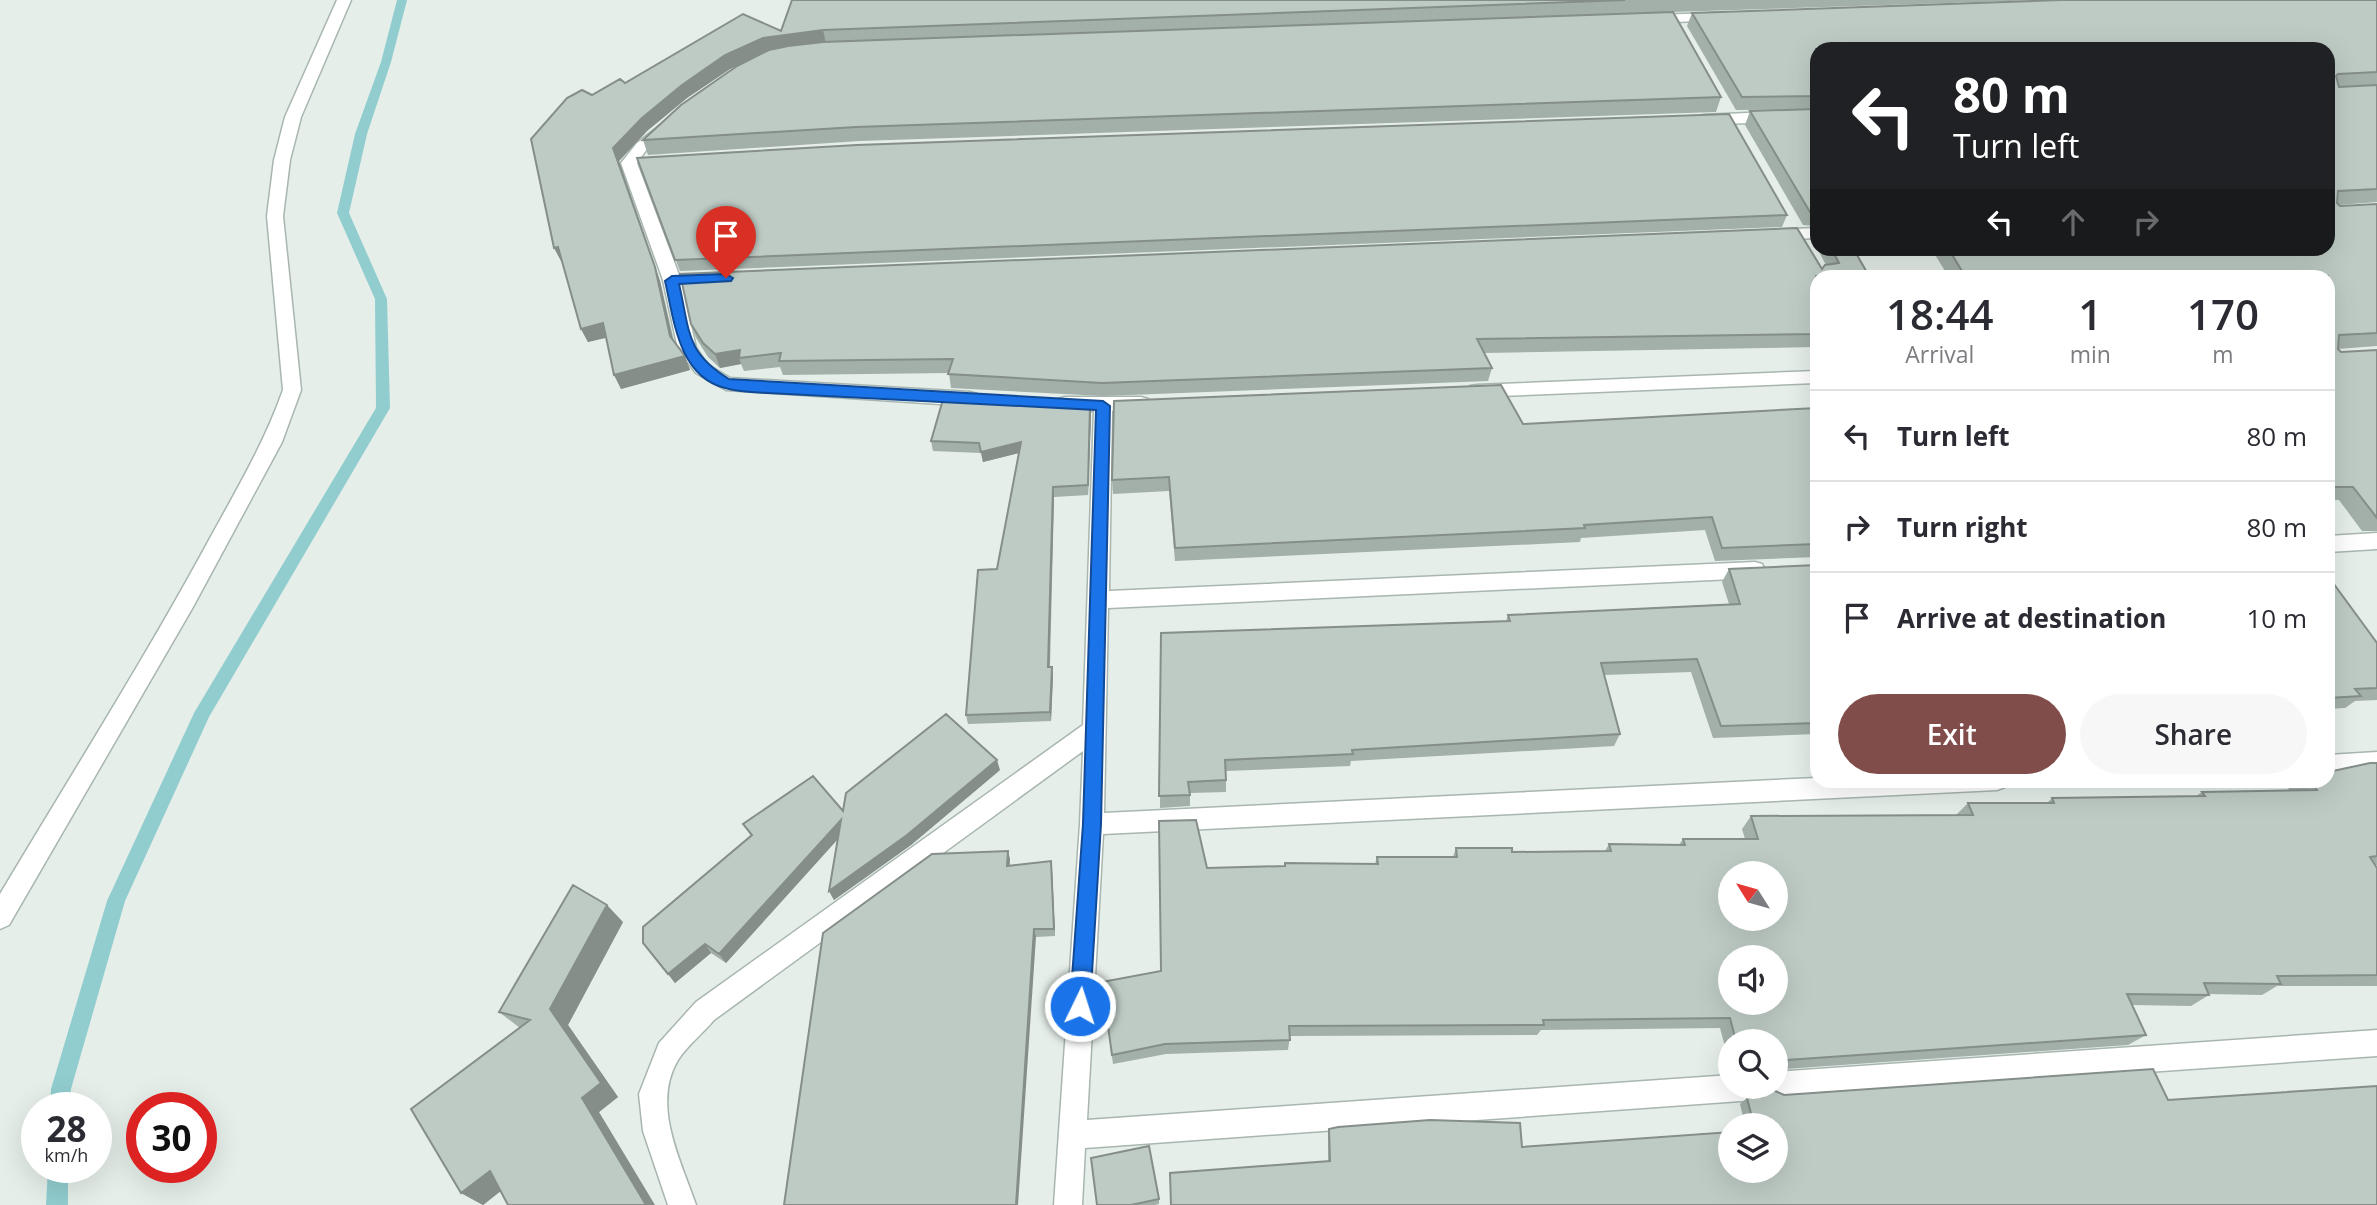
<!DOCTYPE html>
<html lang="en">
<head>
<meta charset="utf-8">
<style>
	:root { --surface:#fff; --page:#f7f7f7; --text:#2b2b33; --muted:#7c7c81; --line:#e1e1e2; --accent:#804d4b }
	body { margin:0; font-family:"Open Sans",sans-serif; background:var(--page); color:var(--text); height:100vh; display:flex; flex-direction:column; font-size:26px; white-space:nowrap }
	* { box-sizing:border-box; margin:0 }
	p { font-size:23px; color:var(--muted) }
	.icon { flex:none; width:38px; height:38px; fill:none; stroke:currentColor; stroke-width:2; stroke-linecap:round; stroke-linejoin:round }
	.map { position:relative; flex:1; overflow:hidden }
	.sheet { position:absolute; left:1810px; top:270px; width:525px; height:518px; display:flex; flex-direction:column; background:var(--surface); border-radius:21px; box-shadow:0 7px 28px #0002 }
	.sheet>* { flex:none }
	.hud { position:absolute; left:1810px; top:42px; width:525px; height:214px; border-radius:21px; box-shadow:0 7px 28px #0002; background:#202124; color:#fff; overflow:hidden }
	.needle { width:46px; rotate:307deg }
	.tools { position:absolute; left:1718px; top:861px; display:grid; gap:14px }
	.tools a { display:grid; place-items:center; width:70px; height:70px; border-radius:50%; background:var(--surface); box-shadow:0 7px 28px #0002; font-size:35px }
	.speed { position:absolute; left:21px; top:1092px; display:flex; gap:14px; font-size:35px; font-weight:700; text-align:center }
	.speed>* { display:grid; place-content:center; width:91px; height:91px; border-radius:50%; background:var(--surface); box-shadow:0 7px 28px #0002; line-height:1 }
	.speed small { font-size:18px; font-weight:400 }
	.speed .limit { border:10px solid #d22; background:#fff; color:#111 }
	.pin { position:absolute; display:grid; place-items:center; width:60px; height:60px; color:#fff; margin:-72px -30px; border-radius:50% 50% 50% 0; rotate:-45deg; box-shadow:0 0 7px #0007 }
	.pin .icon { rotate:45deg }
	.me { position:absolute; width:77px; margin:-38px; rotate:4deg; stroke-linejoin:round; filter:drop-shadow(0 0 5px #0008) }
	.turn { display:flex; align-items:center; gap:24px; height:147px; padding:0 28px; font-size:32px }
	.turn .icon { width:91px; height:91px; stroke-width:2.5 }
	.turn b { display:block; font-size:49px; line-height:60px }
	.lanes { display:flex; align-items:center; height:66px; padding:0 28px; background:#0003; justify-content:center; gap:35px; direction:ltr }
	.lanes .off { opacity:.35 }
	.eta { display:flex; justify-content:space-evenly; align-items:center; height:119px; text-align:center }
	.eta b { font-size:42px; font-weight:600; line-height:49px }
	.action { display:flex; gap:14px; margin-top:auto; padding:14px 28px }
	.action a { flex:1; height:80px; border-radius:42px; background:var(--accent); color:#fff; font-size:28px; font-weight:600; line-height:80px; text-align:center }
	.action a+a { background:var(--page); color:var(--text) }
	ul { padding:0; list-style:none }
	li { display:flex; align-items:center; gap:21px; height:91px; padding:0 28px; border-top:2px solid var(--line) }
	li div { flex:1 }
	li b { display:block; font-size:26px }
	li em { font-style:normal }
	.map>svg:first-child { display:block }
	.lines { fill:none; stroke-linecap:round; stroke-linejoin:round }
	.stream { fill:#91cdcf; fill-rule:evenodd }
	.minor-casing { stroke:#a8b6af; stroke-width:3 }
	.minor { fill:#fff; fill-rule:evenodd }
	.wall { fill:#a3afa9 }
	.shaded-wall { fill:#858e89 }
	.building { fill:#becbc4; stroke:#858e89; stroke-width:2; fill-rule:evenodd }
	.route { fill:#1a73e8; stroke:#114b97; stroke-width:2 }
</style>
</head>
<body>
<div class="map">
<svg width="2377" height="1205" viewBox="0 0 2377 1205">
	<rect width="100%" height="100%" fill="#e5eee9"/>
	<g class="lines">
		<path class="stream" d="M397 0H407L391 62 367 134 349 213 387 299 390 408 209 717 125 901 71 1089 70 1108H50L51 1089 107 901 194 713 376 408 375 299 337 213 355 134 381 62Z
			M48 1167H68V1205H46Z"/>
		<defs>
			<path id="minor" d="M337 0H351L301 117 290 160 283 216 301 390 282 442 193 607 9 925 0 929V894C68 780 139 668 203 551 231 499 263 447 283 390L267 216 274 160 285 117Z
				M1719 13 1724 14V20L1650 23 1643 19 1650 15Z
				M1816 110V120L1703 125 1695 120 1703 115Z
				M666 121 674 126 647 149 637 163 681 280 696 348 708 365 730 378 970 392 977 394 979 399 977 404 970 406 726 390 696 373 678 349 663 280 621 163 637 143Z
				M1816 228V238L1772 240 1764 235 1772 230Z
				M1816 371V383L1477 397 1470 396 1468 391 1470 386 1477 385Z
				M1065 397H1141L1148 399 1150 404 1148 409 1112 411 1109 591 1755 562 1762 564 1765 570 1762 576 1755 578 1108 608 1104 813 1816 778 2008 780 2005 787 1997 790 1103 834 1087 1120 1731 1075V1087H1776V1072L2377 1030V1056L1776 1098 1766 1093 1755 1100 1085 1148 1082 1205H1054L1080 824 1083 751 714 1020C703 1033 687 1046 678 1060 651 1105 681 1161 696 1205H668L643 1131 639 1094 659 1043 696 1002 1083 725 1094 411 1058 409 1056 404 1058 399Z
				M2377 533V549L2328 552V536Z
				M2377 752V772L2328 775V755Z"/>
		</defs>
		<use href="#minor" class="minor-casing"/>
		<use href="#minor" class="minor"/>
	</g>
	<path class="wall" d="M792 0H2044L1672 12 1367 23 1721 97 1716 112 860 141 648 155 643 140 758 55 730 69 687 98 647 131 619 161 660 281 674 341 685 356 690 370 621 389 606 337 588 342 581 329 562 261H561L592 95 781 31Z
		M2377 0V202L2338 205 2340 206 2377 204V346L2338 349 2341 352 2377 350V531H2362L2339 500H2328V276H1948L1931 248H2328L1816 49V226L1803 225 1745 125 1750 111 1809 109 1736 110 1687 26 1692 13Z
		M637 158 1787 215 1782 227 680 271Z
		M1816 232V248L1812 241Z
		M1817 248H1853L1869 276H1816V347L1484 353 1492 368 1488 381 1103 396 951 388 949 373 783 375 780 367 744 371 741 364 720 368 708 357 696 338 691 324 1822 269 1826 265Z
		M1090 404 1091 414 1088 495 1054 497 1050 667 1053 676 1051 721 968 724 966 715 997 569 1019 453 983 462 981 453 933 451 931 441Z
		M1816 409V557L1715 561 1705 530 1581 538 1580 542 1175 561 1169 491 1113 494 1112 480 1523 424Z
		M1816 565V734L1713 738 1691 672 1604 675 1620 734 1614 746 1351 761 1350 766 1226 771V792L1190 793V806L1160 808 1161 633 1506 621 1508 615 1729 604 1722 582 1729 569Z
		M2328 576 2377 643V700L2355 701 2345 708 2328 709Z
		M2377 763V865H2375L2377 868V986H2277L2262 995 2209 994V995L2191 1006 2132 1005 2146 1035 2128 1045 1785 1069 1784 1075 1776 1082V1041H1731V1069L1720 1028 1541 1030 1537 1035 1290 1036 1288 1050 1166 1054 1113 1064 1102 982 1161 971 1207 868 1375 864 1377 857H1453L1456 848 1512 852 1605 851 1609 844 1679 845 1683 839H1745L1742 829 1751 816 1956 815 1968 803H2047L2052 798 2196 796 2202 792 2289 790 2288 789 2299 780H2328Z
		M1000 770 911 845 834 900 829 891 838 839 726 963 711 953 675 983 668 974 751 836 743 824 843 811Z
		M1010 859 1009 866 1051 861 1052 869 1055 936 1036 937 784 1205Z
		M623 922 568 1025 618 1097 483 1205 461 1193 520 1028 499 1012Z
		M2153 1069 2168 1100 2377 1086V1205H1171L1170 1173 1328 1161V1134L1329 1129 1338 1127 1430 1120 1520 1123 1522 1147 1731 1132V1171H1776V1125H1745L1740 1104 1747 1098 1762 1097 1773 1090 1784 1095Z
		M1159 1199V1204L1155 1205H1097Z"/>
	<path class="shaded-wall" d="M823 30 826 43 766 51 730 69 687 98 647 131 619 161 660 281 675 350 670 336 613 148 642 118 682 85 725 55 763 38Z
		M558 247 565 260 561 261 554 248Z
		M603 323 610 337 588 342 581 329Z
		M740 350 739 358 741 364 720 368 715 354Z
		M685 356 690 370 621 389 614 375Z
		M1090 404 1091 414 1088 495V485Z
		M1021 442 1023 452 983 462 981 452Z
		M1053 487 1054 497 1049 676 1048 667Z
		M1052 667 1053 676 1051 721 1050 712Z
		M997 760 1000 770 911 845 834 900 829 891Z
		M841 820 846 830 726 963 719 954Z
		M1008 851 1010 859 1009 874 1007 866Z
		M1051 861 1052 869 1055 936 1054 929Z
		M607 905 623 922 568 1025 618 1097 599 1112 655 1205H646L582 1098 550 1009Z
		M1034 929 1036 937 1018 1205H1016Z
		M705 944 711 953 675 983 668 974Z
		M490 1171 511 1183 483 1205 461 1193Z"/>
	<path class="building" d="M792 0H1625L823 30 763 38 725 55 682 85 642 118 613 148 655 267 670 336 685 356 614 375 603 323 581 329 558 247 554 248 531 139 567 98 582 90 592 95 620 79 625 83 743 14 781 31Z
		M2061 0H2377V72L2338 74 2336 76 2339 87 2377 85V189L2338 191 2337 203 2340 206 2377 204V333L2339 335 2338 349 2341 352 2377 350V518L2353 487H2333L2328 481V276H1965L1948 248H2328V49H1816V96L1742 97 1692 13Z
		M1673 12 1721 97 856 127 643 140 681 105 737 66 769 50 788 46 823 42Z
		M1816 109V183L1814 184 1816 188V212H1810L1750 111Z
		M1729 114 1787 215 675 260 637 158 857 145Z
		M1797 228 1822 269 1825 265 1839 263 1831 248H1853L1869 276H1816V334L1477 339 1492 368 1102 383 948 374 953 359 779 361 781 353 739 358 740 350 715 354 703 343 691 324 680 274Z
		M1501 385 1523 424 1816 408V544L1722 548 1712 517 1584 525 1585 528 1175 548 1169 477 1112 480 1114 401Z
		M944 396 1090 404 1088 485 1053 487 1048 667H1052L1050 712 966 715 978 570 997 569 1021 442 981 452 979 443 931 441Z
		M1816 565V723L1721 726 1697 659 1601 663 1620 734 1352 750 1353 754 1225 760 1226 780 1188 782 1190 795 1159 796 1161 633 1510 621 1508 615 1740 604 1729 569Z
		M2328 576 2377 643V688L2355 689 2361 696 2328 698Z
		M946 714 997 760 907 835 829 891 841 820 719 954 705 944 668 974 643 943V927L752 835 743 824 813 776 843 811 846 793Z
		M2370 763H2377V856L2370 857 2377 868V975L2277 976 2281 984 2204 983 2209 995 2127 994 2146 1035 1787 1060 1784 1075H1776V1041H1736L1730 1018 1543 1020 1544 1025 1289 1026 1290 1040 1165 1044 1112 1055 1102 982 1161 971 1159 821 1196 820 1207 868 1285 866V863L1378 864 1377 857H1457L1456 848H1512V852L1611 851 1609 844 1685 845 1683 839H1758L1751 816 1973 815 1968 803H2054L2052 798 2205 796 2202 792 2317 790 2309 780H2328V772ZM1731 873H1776V919H1731ZM1731 957H1776V1003H1731Z
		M1008 851 1007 866 1051 861 1054 929H1034L1016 1205H784L823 933 932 854Z
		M573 885 607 905 550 1009 601 1083 582 1098 646 1205H508L490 1171 461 1193 411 1109 530 1020 499 1012Z
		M2153 1069 2168 1100 2377 1086V1205H1171L1170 1173 1330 1161 1329 1129 1338 1127 1430 1120 1520 1123 1522 1147 1731 1132V1171H1776V1125H1754L1747 1098 1762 1097 1773 1090 1784 1095Z
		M1149 1146 1159 1199 1131 1205H1097L1091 1158Z"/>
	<path class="route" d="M726 274 733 278 731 281 679 284C690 331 685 352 729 379L1103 401 1110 406 1101 824 1090 1006 1087 1012 1080 1015 1073 1012 1070 1006 1083 824 1096 410 768 393C754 392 738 392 725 388 678 376 674 319 665 281L672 276Z"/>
</svg>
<div class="tools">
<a><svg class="needle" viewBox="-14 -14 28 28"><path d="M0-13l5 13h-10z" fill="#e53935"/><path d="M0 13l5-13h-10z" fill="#7c7c81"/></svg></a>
<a><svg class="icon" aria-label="sound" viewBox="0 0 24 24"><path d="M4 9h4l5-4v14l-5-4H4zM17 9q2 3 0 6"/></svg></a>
<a><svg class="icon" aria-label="search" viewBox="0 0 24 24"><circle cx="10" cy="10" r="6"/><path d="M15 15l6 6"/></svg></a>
<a><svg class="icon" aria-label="layers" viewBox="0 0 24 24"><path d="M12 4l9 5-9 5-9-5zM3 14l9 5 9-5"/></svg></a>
</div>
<div class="speed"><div>28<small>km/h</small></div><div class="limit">30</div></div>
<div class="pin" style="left:726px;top:278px;background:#d93025"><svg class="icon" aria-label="arrive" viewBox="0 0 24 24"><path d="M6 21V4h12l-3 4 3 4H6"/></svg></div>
<svg class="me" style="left:1080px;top:1006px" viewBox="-20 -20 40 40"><circle r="17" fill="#1a73e8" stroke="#fff" stroke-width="3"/><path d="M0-11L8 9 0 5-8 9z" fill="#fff"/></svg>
<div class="hud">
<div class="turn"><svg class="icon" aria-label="left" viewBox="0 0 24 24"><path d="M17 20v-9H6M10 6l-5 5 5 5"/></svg><div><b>80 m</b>Turn left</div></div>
<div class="lanes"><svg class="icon" aria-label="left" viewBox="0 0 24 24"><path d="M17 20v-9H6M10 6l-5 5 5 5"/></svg><svg class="icon off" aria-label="ahead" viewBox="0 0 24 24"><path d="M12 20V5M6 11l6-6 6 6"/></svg><svg class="icon off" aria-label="right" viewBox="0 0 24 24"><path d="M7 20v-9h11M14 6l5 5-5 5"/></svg></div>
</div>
<section class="sheet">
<div class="eta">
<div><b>18:44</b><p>Arrival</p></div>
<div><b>1</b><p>min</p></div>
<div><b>170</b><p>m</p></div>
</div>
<ul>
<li><svg class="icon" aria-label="left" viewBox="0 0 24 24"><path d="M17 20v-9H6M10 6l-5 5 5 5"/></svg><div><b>Turn left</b></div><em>80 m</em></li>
<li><svg class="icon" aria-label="right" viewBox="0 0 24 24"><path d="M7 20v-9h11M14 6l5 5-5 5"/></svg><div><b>Turn right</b></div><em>80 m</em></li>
<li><svg class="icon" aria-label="arrive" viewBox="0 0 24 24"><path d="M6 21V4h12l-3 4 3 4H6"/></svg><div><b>Arrive at destination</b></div><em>10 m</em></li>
</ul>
<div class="action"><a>Exit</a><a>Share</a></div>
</section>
</div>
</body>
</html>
